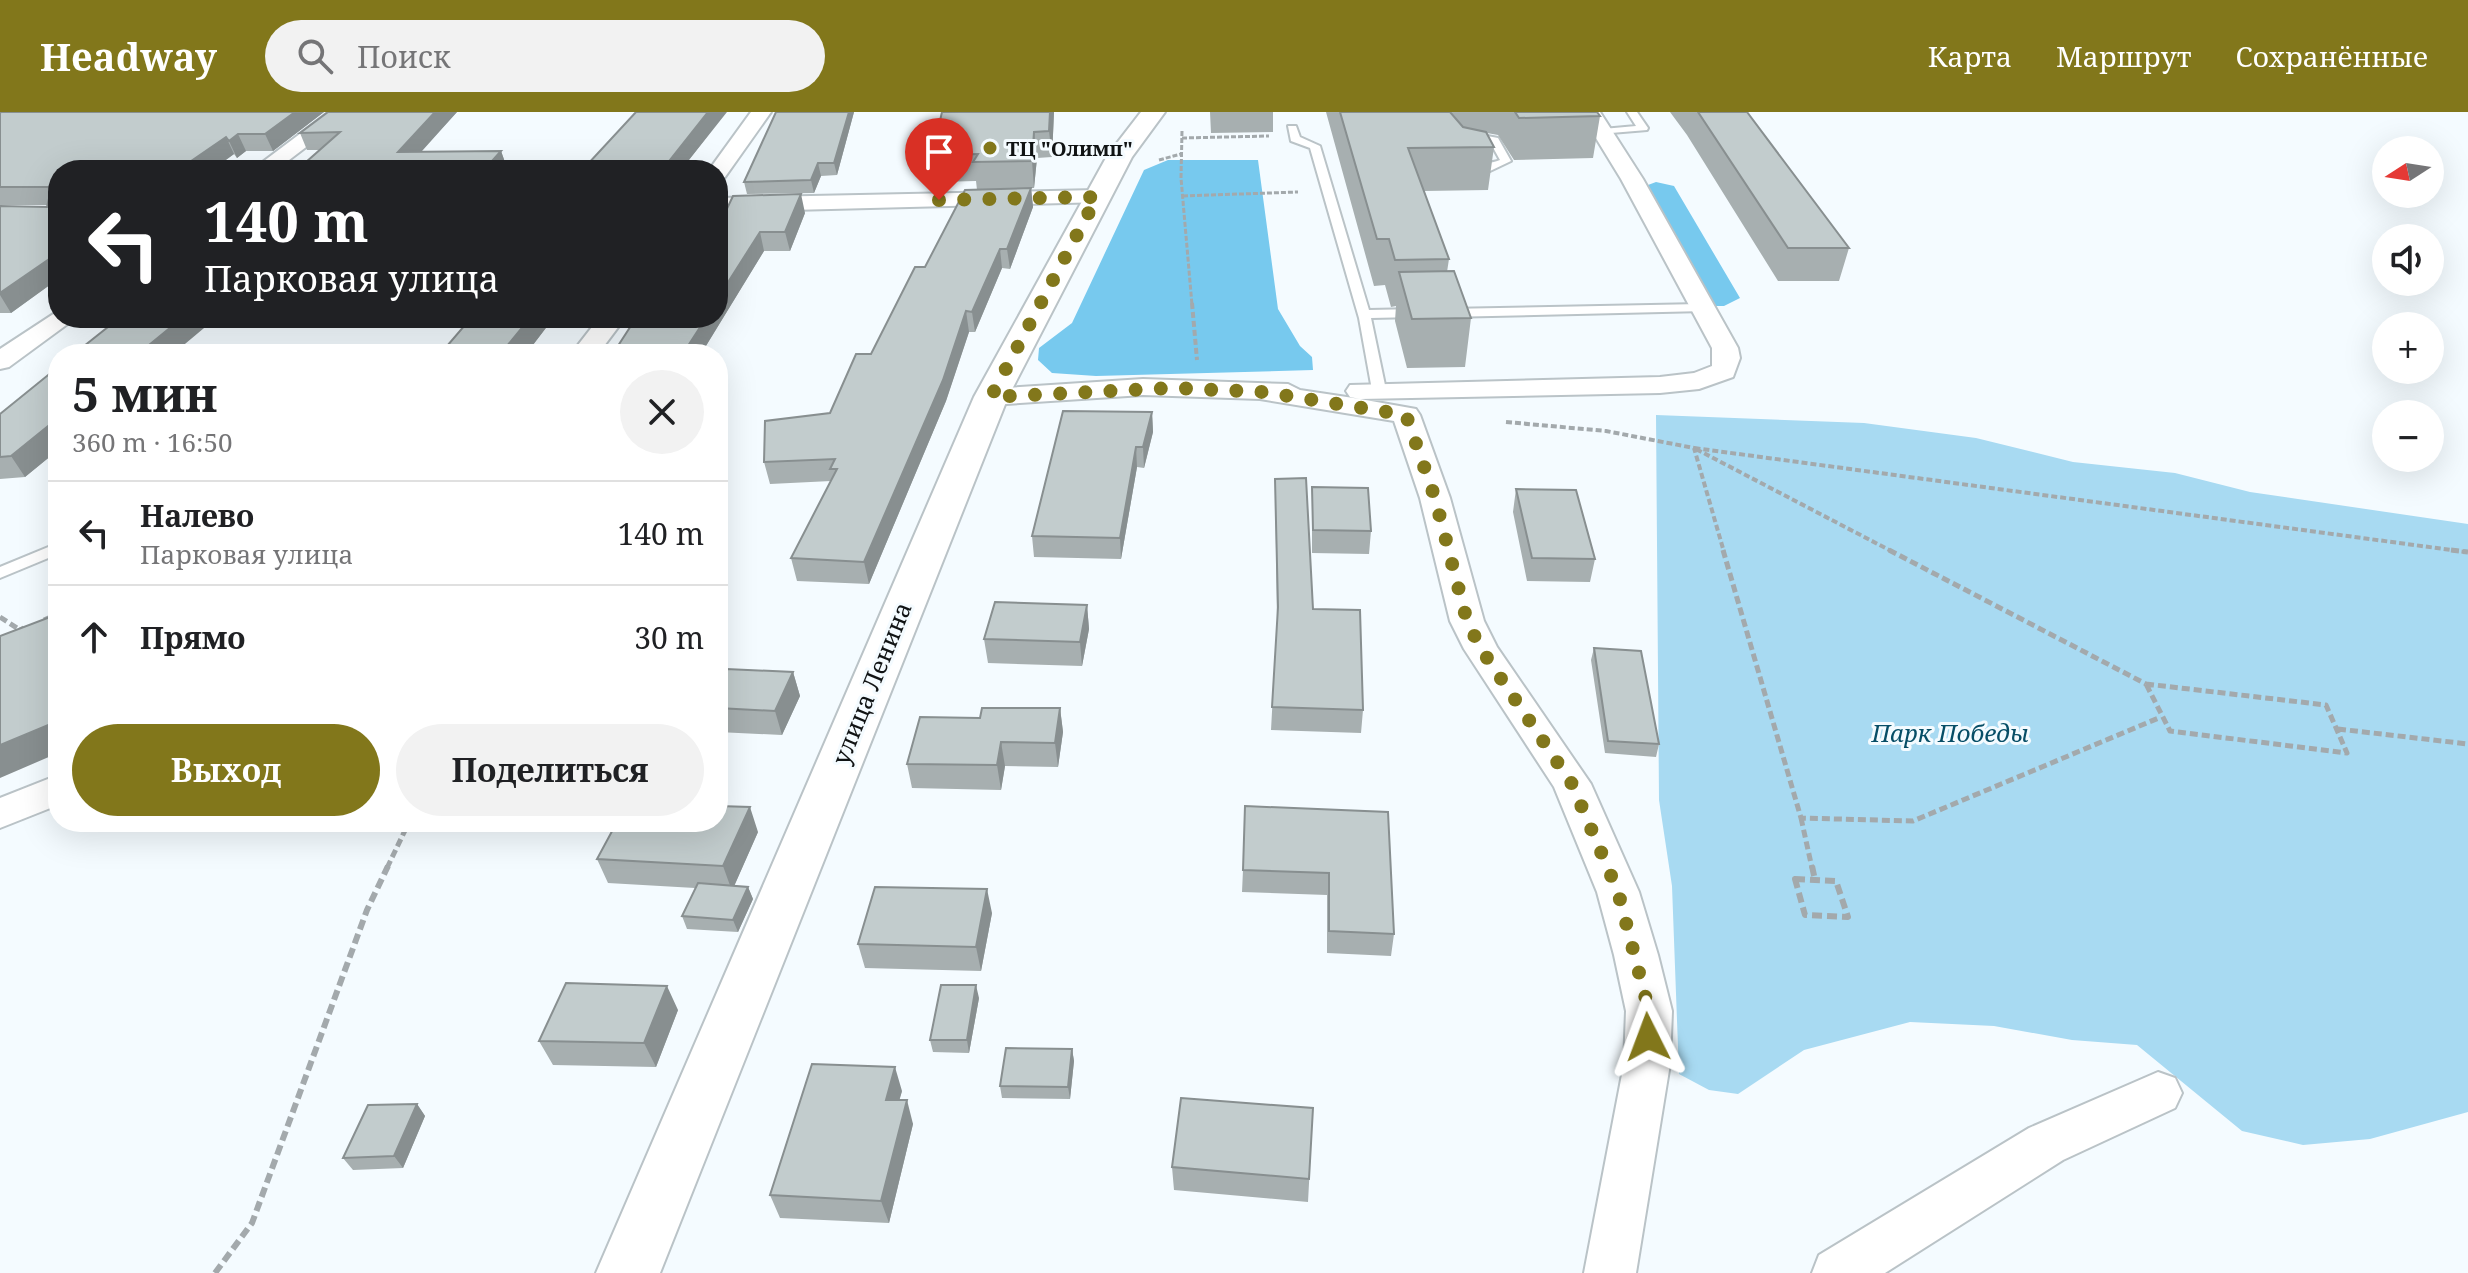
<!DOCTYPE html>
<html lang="ru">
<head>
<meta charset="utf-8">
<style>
	:root { --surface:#fff; --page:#f2f2f2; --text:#202124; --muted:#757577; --line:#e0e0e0; --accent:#82771b }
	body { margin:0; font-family:"Noto Serif",serif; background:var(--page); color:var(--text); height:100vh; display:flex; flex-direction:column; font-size:30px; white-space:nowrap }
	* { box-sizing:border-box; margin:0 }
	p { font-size:26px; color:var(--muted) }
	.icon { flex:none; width:44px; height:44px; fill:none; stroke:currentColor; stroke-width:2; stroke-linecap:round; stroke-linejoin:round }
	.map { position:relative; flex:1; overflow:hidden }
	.details { position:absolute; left:48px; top:232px; width:680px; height:488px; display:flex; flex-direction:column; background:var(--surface); border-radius:32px; box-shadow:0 8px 32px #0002 }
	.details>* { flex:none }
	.guide { position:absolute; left:48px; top:48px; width:680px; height:168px; border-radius:32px; box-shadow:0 8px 32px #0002; background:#202124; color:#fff; overflow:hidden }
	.needle { width:52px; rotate:258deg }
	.fabs { position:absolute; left:2372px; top:24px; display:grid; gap:16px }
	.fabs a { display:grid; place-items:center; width:72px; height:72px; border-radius:50%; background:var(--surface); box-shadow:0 8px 32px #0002; font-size:40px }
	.pin { position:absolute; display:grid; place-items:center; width:68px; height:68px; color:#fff; margin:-82px -34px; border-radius:50% 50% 50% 0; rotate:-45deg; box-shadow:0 0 8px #0007 }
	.pin .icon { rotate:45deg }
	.me { position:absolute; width:88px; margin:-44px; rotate:357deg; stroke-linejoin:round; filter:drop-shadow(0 0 6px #0008) }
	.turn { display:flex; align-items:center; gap:28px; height:168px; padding:0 24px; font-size:36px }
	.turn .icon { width:104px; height:104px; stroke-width:2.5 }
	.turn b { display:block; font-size:56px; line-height:68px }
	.round { display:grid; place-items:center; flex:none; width:84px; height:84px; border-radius:42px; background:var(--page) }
	.headline { display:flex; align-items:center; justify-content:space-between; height:136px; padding:0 24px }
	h1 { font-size:48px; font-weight:700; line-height:60px }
	.cta { display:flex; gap:16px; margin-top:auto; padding:16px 24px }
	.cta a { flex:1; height:92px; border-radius:48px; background:var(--accent); color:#fff; font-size:32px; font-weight:700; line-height:92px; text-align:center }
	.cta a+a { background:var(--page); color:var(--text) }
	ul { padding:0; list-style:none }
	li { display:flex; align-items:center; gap:24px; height:104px; padding:0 24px; border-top:2px solid var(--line) }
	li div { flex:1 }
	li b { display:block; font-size:30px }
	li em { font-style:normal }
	header { display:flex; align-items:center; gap:48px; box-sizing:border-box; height:112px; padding:0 40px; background:var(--accent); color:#fff }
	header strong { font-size:38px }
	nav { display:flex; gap:44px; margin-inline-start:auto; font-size:28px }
	.search { width:560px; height:72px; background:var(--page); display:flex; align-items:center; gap:20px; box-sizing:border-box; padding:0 28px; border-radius:44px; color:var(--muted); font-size:30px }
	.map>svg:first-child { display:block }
	.green { fill:#a8daf2 }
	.forest { fill:#77c9ee }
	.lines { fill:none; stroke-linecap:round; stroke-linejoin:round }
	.service-casing { stroke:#bac3c7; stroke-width:4 }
	.minor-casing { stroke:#bac3c7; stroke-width:4 }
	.tertiary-casing { stroke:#bac3c7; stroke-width:4 }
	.path-far3 { stroke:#a3a9ac; stroke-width:3; stroke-dasharray:5 2; stroke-linecap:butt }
	.path-far2 { stroke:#a3a9ac; stroke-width:4; stroke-dasharray:6 3; stroke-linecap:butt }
	.path-far1 { stroke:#a3a9ac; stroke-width:5; stroke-dasharray:8 4; stroke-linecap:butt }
	.path { stroke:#a3a9ac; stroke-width:6; stroke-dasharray:10 5; stroke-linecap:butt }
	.service { fill:#fff; fill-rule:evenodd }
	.minor { fill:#fff; fill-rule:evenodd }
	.tertiary { fill:#fff; fill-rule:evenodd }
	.wall { fill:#a7afb0 }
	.shaded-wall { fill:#888f90 }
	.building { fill:#c2cccd; stroke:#888f90; stroke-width:2 }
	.route { stroke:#82771b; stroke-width:14; stroke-dasharray:0 25.2 }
	.poi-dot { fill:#82771b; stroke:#f4fbff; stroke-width:3 }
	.labels { text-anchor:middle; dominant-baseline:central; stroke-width:6; stroke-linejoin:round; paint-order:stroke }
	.far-poi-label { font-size:20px; font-weight:bold; fill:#101314; stroke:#f4fbff; text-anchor:start }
	.street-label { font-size:24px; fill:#101314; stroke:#f4fbff }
	.park-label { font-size:24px; font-style:italic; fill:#074e67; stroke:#f4fbff }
</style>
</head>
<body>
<header>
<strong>Headway</strong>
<div class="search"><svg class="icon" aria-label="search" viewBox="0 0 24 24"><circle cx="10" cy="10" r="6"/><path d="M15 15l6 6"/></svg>Поиск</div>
<nav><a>Карта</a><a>Маршрут</a><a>Сохранённые</a></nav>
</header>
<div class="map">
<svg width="2468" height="1161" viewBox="0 0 2468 1161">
	<rect width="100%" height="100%" fill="#f4fbff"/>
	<path class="green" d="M1656 303 1864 311 1976 326 2073 350 2175 361 2250 380 2468 412V1000L2370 1027 2303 1033 2242 1019 2137 933 2072 928 1994 914 1910 910 1804 938 1738 982 1709 978 1679 962 1672 774 1659 688Z"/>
	<path class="forest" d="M1168 48H1258L1278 197 1300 234 1312 245 1313 258 1096 264 1052 261 1038 248 1039 236 1072 211 1144 58Z
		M1656 70 1674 74 1740 186 1724 194H1712L1648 73Z"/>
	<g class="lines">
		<defs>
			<path id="service" d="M1627 0H1637L1648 16 1647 18 1599 22V18L1603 17 1636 14Z
				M1288 14H1296L1300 25 1320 34 1369 198 1417 197 1423 201 1417 205 1371 206 1386 278 1384 281H1374L1372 278 1359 206 1310 36 1291 29Z
				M1466 20 1498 26 1511 49 1490 59 1464 55 1463 53C1472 47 1487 54 1500 48L1490 30 1462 25V21Z
				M1701 192 1707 196 1705 199 1446 205 1440 201 1446 197Z
				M58 431V442L0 466V455Z"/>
			<path id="minor" d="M329 0H352L276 58H252Z
				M751 0H771L725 65 718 67V58H709Z
				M1580 0H1600L1643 67 1738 236 1740 246 1733 265 1699 277 1660 281 1360 287 1416 297 1420 303 1450 386 1484 509 1497 535 1591 672 1639 780 1658 843 1672 899 1670 952 1636 1161H1584L1624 952 1626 899 1614 843 1597 780 1554 675 1464 537 1450 509 1420 386 1394 309 1260 287 1143 283 991 293 981 291 977 285 981 279 991 277 1143 267 1288 272 1300 278 1360 287 1350 285 1346 279 1350 273 1660 265 1694 261 1712 254V236L1621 67Z
				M1097 78 1105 80 1108 85 1105 90 718 100V86Z
				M58 199V206H73L69 211 9 255 0 257V237Z
				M599 206H625L598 242H571Z
				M58 663V693L0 716V686Z
				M2158 960 2175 966 2182 981 2175 996 2063 1048 1885 1161H1812L1819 1143 2029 1016Z"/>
			<path id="tertiary" d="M1141 0H1165L1132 45 1008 285 660 1161H596L974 285 1107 44Z"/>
		</defs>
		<use href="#service" class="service-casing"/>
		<use href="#minor" class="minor-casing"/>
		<use href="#tertiary" class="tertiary-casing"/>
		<path class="path-far3" d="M1182 19 1181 66 1192 193
			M1182 26 1269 24
			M1159 48 1181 42
			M1183 84 1298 80"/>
		<path class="path-far2" d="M1192 191 1197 248
			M1506 310 1606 319 1694 336 1724 440
			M1893 440 1694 336 2466 440"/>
		<path class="path-far1" d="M1723 438 1801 706 1913 709 2161 605
			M1889 438 2146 572
			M2451 438 2468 440
			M0 505 20 518 24 516
			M44 508 58 502
			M2146 572 2326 593 2347 641 2170 619Z
			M2338 617 2468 632
			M1801 706 1812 756
			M387 756 409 710"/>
		<path class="path" d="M1812 754 1815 768
			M1795 767 1836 769 1848 805 1805 803Z
			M215 1161 252 1111 367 798 388 754"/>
		<use href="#service" class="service"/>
		<use href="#minor" class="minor"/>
		<use href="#tertiary" class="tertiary"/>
	</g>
	<path class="wall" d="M1 0H324L273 39H246L237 46 234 42 212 58H58V167L11 201H0V94L47 95 48 93H0V1Z
		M328 0H457L420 40 501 39 507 56 320 38H307L300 21Z
		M776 0H854L837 63 821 64 814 81 747 82 744 70Z
		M1054 0 1052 45 1037 46 1034 76 977 78 976 69 936 70 932 43Z
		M1210 0H1273V20L1211 21Z
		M1326 0H1597L1600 4 1593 46 1514 48 1498 23 1487 21 1494 35 1488 78 1424 79 1449 147 1447 160 1471 206 1465 255 1407 256 1395 209 1396 194 1391 195 1385 173 1374 174Z
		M1670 0H1747L1849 136 1839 169H1778L1687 23Z
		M709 22 681 58H588L586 54Z
		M1031 76 1033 95 1010 157 1002 156 975 220H969L946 289 869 472 797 469 791 446 831 369 770 372 764 350 830 301 871 242Z
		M805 101 790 139H764L701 242H615L614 240 718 206 724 103Z
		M216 206 109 213 106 207Z
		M471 206H567L566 208H552L526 242H450L447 234Z
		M58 255V338L25 365 0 367V302Z
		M1152 300 1153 320 1144 356 1137 355 1121 447 1034 445 1032 424Z
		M1275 367 1313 497 1363 598 1361 621 1271 618 1277 508Z
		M1312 375 1371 419 1369 442 1312 441Z
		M1516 377 1595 447 1590 470 1527 469 1513 400Z
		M1087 493 1089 517 1082 554 988 551 984 527Z
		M1594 536 1659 632 1656 645 1605 641 1591 548Z
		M793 560 800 584 782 623 718 620V572Z
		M1060 596 1063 620 1058 655 1005 654 1001 678 912 676 907 652 980 606Z
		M1388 700 1394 822 1391 844 1327 841V783L1242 780 1243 758Z
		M758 720 734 774 748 775 753 787 738 820 687 817 682 804 695 776 608 771 597 747Z
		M992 801 981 859 865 856 858 832Z
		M979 886 969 941 933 940 930 928Z
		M678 898 656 955 553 953 539 929Z
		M1072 937 1074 949 1070 987 1002 986 1000 974Z
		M902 979 899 988 913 1012 889 1111 780 1106 770 1083Z
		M417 992 425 1004 403 1056 353 1058 343 1046Z
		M1313 996 1308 1090 1174 1078 1172 1055Z"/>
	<path class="shaded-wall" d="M295 0H324L273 39 265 22Z
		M435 0H457L405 58 398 40Z
		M708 0H727L681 58H662Z
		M849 0H854L837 63 834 51Z
		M1050 0H1054L1052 45 1049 19Z
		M1034 20 1037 46 1034 76 1032 49Z
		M238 22 246 39 237 46 229 29Z
		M226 25 234 42 212 58H178Z
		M501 39 507 56 506 58H484Z
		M818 51 821 64 814 81 811 68Z
		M1031 76 1033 95 1010 157 1007 137Z
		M801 82 805 101 790 139 785 120Z
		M760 120 764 139 701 242H685L684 240 706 206H718V186Z
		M1000 137 1002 156 975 220 972 200Z
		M58 141V167L11 201 0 183V181Z
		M966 199 969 220 946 289 869 472 864 450Z
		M182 206H216L173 242H138Z
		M530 206H551L552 208 526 242H510L507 234Z
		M1152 300 1153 320 1144 356 1143 335Z
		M58 306V338L25 365 11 344Z
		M1136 335 1137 355 1121 447 1120 426Z
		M1087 493 1089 517 1082 554 1080 530Z
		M793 560 800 584 782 623 775 599Z
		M1060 596 1063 620 1058 655 1055 631Z
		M58 609V641L0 666V633Z
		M1001 630 1005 654 1001 678 997 653Z
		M750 695 758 720 732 779 723 754Z
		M748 775 753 787 738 820 733 808Z
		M987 777 992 801 981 859 976 835Z
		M976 873 979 886 969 941 967 928Z
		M667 874 678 898 656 955 644 931Z
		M1072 937 1074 949 1070 987 1068 975Z
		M895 955 902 979 893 1011 886 988Z
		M907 988 913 1012 889 1111 881 1089Z
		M417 992 425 1004 403 1056 394 1044Z"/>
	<path class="building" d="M1 0H295L265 22H238L229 29 226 25 178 58H58V141L0 181V94L47 95 51 78 48 75H0V1Z
		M328 0H435L398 40 501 39 484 58H297L340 20 300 21Z
		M636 0H708L662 58H609L613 54H586Z
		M776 0H849L834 51H818L811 68 744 70Z
		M942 0H1050L1049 19 1034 20 1032 49 973 50 978 42 932 43Z
		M1340 0H1450L1463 15 1486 20 1494 35 1408 36 1449 147 1395 148 1389 127H1377Z
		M1515 0H1597L1600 4 1519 6Z
		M1698 0H1747L1849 136H1788Z
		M1031 76 1007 137H1000L972 200 966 199 943 268 864 450 791 446 837 357H830L835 347 764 350 765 309 830 301 856 242H871L915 155H925L965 78Z
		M801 82 785 120H760L718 186V103H724L733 84Z
		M1454 159 1471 206 1412 207 1399 160Z
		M107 206H182L138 242H74L118 207H106Z
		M471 206H530L507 234H447Z
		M636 206H706L684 240H614Z
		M58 255V306L11 344 0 345V302Z
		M1063 299 1152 300 1143 335H1136L1120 426 1032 424Z
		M1306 366 1313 497 1360 498 1363 598 1272 595 1278 495 1275 367Z
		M1312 375 1368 376 1371 419 1313 418Z
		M1516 377 1576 378 1595 447 1532 446Z
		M995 490 1087 493 1080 530 984 527Z
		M58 502V609L0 633V524Z
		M1594 536 1641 539 1659 632 1608 629Z
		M726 557 793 560 775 599 718 596V572Z
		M982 596H1060L1055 631 1001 630 997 653 907 652 920 605 980 606Z
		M718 694 750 695 723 754 597 747 617 710H718Z
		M1245 694 1388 700 1394 822 1329 819V761L1243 758Z
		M698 771 748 775 733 808 682 804Z
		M875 775 987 777 976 835 858 832Z
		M566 871 667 874 644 931 539 929Z
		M941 873H976L967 928H930Z
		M1006 936 1072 937 1068 975 1000 974Z
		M812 952 895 955 886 988H907L881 1089 770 1083Z
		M1181 986 1313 996 1309 1067 1172 1055Z
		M417 992 394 1044 343 1046 368 993Z"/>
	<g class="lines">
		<path class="route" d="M939 88 1097 85 991 285 1173 276 1264 280 1406 303 1435 386 1467 509 1481 537 1572 672 1618 780 1649 899 1648 925"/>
	</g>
	<circle class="poi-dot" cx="990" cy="36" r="8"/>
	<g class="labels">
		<g class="far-poi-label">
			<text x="1006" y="36">ТЦ "Олимп"</text>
		</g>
		<g class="street-label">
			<text transform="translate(871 571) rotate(-68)">улица Ленина</text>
		</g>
		<g class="park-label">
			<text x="1950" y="620">Парк Победы</text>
		</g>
	</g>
</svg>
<div class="fabs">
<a><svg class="needle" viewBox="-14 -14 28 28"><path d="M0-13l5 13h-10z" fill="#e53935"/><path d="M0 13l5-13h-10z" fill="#757577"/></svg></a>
<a><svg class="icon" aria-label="sound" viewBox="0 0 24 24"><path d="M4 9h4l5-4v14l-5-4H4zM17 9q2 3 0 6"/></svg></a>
<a>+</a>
<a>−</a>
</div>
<div class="pin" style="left:939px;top:88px;background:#d93025"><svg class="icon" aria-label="arrive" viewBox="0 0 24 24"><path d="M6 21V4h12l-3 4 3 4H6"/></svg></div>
<svg class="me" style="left:1648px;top:925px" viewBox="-20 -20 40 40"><path d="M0-17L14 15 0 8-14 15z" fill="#82771b" stroke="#fff" stroke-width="4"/></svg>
<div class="guide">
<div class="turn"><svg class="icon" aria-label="left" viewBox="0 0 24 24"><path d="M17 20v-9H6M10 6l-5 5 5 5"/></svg><div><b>140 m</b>Парковая улица</div></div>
</div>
<section class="details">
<div class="headline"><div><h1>5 мин</h1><p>360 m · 16:50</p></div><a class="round"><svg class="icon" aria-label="close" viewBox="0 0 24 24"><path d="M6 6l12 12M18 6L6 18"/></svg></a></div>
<ul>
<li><svg class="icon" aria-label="left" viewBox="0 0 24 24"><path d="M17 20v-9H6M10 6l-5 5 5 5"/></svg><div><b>Налево</b><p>Парковая улица</p></div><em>140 m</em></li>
<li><svg class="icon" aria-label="ahead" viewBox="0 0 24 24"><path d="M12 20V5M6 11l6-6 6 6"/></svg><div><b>Прямо</b></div><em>30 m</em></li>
</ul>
<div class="cta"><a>Выход</a><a>Поделиться</a></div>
</section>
</div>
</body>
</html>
